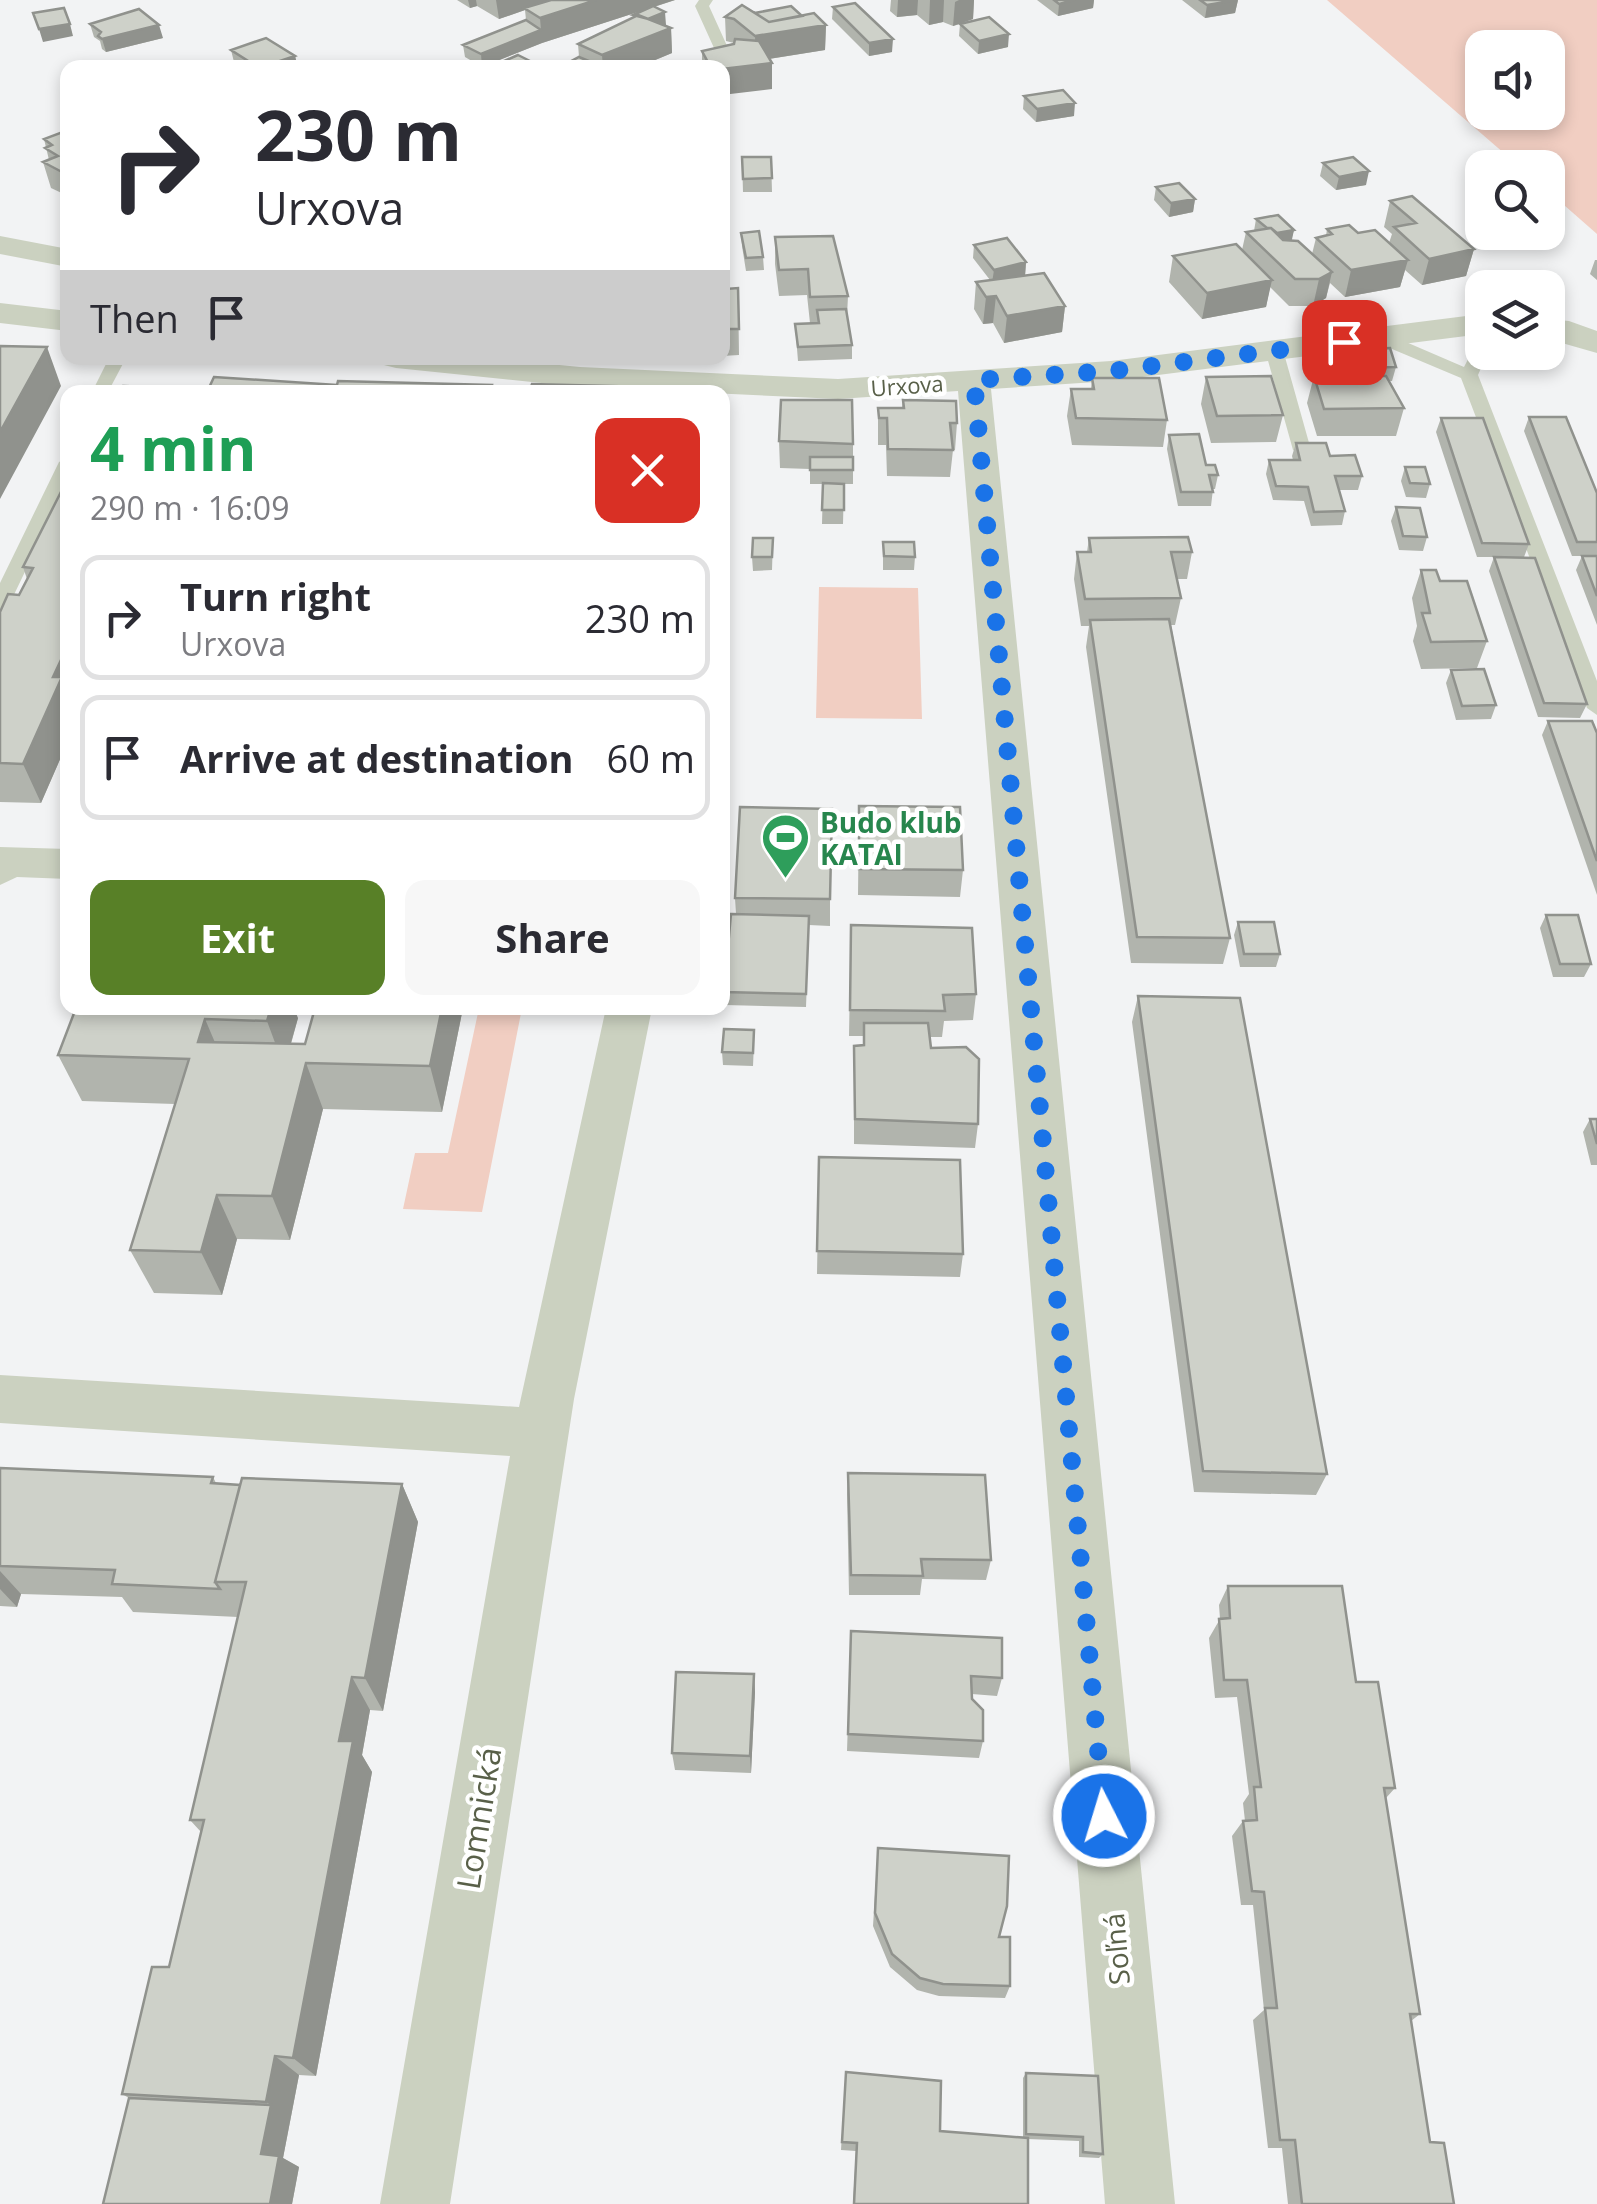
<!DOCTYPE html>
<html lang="en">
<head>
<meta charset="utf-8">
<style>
	:root { --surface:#fff; --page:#f7f7f7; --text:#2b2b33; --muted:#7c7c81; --line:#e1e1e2; --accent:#588027 }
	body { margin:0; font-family:"Open Sans",sans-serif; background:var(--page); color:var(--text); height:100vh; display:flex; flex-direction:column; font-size:38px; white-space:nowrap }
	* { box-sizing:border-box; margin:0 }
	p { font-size:32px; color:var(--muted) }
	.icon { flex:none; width:55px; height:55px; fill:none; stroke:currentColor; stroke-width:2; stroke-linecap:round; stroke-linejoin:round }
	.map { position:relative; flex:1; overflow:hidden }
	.drawer { position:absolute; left:60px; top:385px; width:670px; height:630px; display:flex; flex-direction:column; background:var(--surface); border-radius:20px; box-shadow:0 5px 15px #0003 }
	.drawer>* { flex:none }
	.hud { position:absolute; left:60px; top:60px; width:670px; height:305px; border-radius:20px; box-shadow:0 5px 15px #0003; background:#fff; color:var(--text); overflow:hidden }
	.fabs { position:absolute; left:1465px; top:30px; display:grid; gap:20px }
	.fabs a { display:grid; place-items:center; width:100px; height:100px; border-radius:20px; background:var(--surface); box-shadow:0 5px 15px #0003; font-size:50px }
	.pin { position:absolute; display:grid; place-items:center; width:85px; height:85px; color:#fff; margin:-42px; border-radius:20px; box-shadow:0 5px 15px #0006 }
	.me { position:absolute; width:110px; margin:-55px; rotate:355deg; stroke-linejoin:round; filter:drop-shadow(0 0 8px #0008) }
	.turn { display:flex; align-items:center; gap:35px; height:210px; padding:0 30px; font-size:45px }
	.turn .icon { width:130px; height:130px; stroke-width:2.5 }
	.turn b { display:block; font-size:70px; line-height:85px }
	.then { display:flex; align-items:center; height:95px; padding:0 30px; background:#0003; gap:20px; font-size:38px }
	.round { display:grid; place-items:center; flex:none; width:105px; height:105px; border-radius:20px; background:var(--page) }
	.head { display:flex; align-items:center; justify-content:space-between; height:170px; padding:0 30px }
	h1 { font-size:60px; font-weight:700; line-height:75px; color:#1e9e55 }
	.action { display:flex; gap:20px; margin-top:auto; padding:20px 30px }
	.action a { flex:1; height:115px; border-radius:20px; background:var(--accent); color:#fff; font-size:40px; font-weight:700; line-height:115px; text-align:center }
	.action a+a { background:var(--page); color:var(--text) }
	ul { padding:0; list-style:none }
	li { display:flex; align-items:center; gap:30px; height:125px; margin:0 20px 15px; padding:0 10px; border:5px solid var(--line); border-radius:20px }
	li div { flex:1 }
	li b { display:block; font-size:38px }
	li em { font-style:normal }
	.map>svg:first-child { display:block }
	.green { fill:#f1cec2; fill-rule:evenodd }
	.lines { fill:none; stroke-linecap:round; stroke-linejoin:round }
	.lane { fill:#cbd1c0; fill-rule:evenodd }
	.street { fill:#cbd1c0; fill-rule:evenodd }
	.wall { fill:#b1b4ad }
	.shaded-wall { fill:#90928d }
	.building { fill:#ced1c9; stroke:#90928d; stroke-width:2.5 }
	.route { stroke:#1a73e8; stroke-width:18; stroke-dasharray:0 32.4 }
	.labels { text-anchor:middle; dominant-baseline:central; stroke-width:9; stroke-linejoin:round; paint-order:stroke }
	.far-street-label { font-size:22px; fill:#596049; stroke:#fff }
	.leisure-label { font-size:28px; font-weight:bold; fill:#27864d; stroke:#fff; text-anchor:start }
	.street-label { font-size:28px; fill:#596049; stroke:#fff }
	.near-street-label { font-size:32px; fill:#596049; stroke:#fff }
</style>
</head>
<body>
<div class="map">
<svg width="1597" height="2204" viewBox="0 0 1597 2204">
	<rect width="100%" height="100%" fill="#f2f3f4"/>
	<path class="green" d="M1327 0H1597V234L1548 191V168L1520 167ZM1482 48H1548V112H1482Z
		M819 587 918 588 922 719 816 718Z
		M479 1008H522L482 1212 403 1209 415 1153H448Z"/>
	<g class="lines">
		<path class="lane" d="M699 0H713L709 6 733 59 731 62 719 59 695 6Z
			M1373 333H1385L1464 367 1476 344 1482 343V352H1488L1478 375 1597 681V715L1587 708 1461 378 1373 341Z
			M1274 345 1283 350 1311 450 1308 454 1302 455 1293 450 1265 350Z
			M109 358H126L108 392H92Z
			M68 457V482L10 603 0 609V583L59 462Z"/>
		<path class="street" d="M0 236 68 249V267L0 254Z
			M0 303 68 311V331L0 323Z
			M1482 314V334L1111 381 991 389 1175 2204H1105L958 391 838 399 580 387 396 368 384 365 380 358H487L580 367 838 379 1111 361Z
			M1548 319 1569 321 1597 331V353L1548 339Z
			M0 847 68 849V879L17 877 0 885Z
			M606 1008H652L574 1399 450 2204H380L510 1456 0 1423V1375L519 1407Z"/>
	</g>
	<path class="wall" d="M457 0H675L654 7 666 25H665L671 28 672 53 636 68H558L579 57 578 44 633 18V15L647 9 542 43 482 67 465 57 463 45 526 20 525 10 499 19 477 6 470 8Z
		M891 0H974L973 19 962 23 1008 47 978 54 959 36 960 24 953 26 943 22 929 25 917 15 897 17 890 11Z
		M1037 0H1094L1093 8 1058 16Z
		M1182 0H1238L1235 13 1205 18Z
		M833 7 892 52 869 56 832 19Z
		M755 13 802 16 826 25 825 50 769 59 772 89 722 68H702V51L734 43 726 41 725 17Z
		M90 24 163 38 106 52 102 49 100 41 94 37Z
		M231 50 295 56 298 68H242L234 62Z
		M1024 96 1074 116 1036 122 1023 109Z
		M68 130V196L51 188 43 162 49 160 44 139Z
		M742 157H771L772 192H743Z
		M1323 163 1366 185 1336 190 1320 176Z
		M1156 187 1195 199 1193 212 1169 217 1154 200Z
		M1390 201 1474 249 1466 276 1422 285 1405 270 1400 287 1345 297 1330 283 1326 298 1313 306H1289L1270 287 1266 307 1202 319 1169 282 1173 256 1242 250 1246 232 1254 231 1256 219 1294 230 1291 240 1312 254 1316 238 1326 236 1327 229 1358 233 1389 243 1392 234 1384 227Z
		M741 233 763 257 764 270 746 271 742 246Z
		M775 237 848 296 847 316 852 345V359L798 361 795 324 810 323 807 295 779 296 775 264Z
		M974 245 1026 262 1025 276 1065 306 1062 332 1004 343 993 323 983 324 974 309 976 282 990 280 973 258Z
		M1595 260H1597V280L1590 274Z
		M722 281 726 289 738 288 739 355 722 356Z
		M1341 350 1396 367 1392 381H1389L1404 408 1396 436H1317L1307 403 1314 376H1341L1337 364Z
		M1206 377 1283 415 1276 442 1211 443 1201 404Z
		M1092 378 1167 420 1163 447 1072 445 1067 416 1071 389H1091Z
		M903 400 957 423 955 450H953L950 477 887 476 886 445H878V408H902Z
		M1529 417 1597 493V625L1576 570 1582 556H1572L1524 431Z
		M1441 418 1529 544 1524 557H1477L1436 432Z
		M1169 435 1218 475 1215 489H1213L1211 506H1178L1167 449Z
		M779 441 853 444V484H844L843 524H822L823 484H810V469L780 468Z
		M1296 443 1330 456 1362 476 1358 490H1339L1345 511 1342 525 1311 526 1304 501 1273 500 1266 474 1269 460H1293L1292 456Z
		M1405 467 1430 484 1426 498 1406 497 1401 481Z
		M68 478V741L41 803 0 802V612L19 595 27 579 23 567Z
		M1396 507 1427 537 1423 551 1399 550 1391 521Z
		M773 538 772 570 753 571 752 557Z
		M1089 538 1192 552 1187 579H1177L1181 598 1175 625H1171L1230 938 1223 964 1131 963 1086 647 1089 626H1081L1074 579 1077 552H1087Z
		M883 542 915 557 914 570H883Z
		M1494 557 1587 704 1580 718 1538 717 1489 571Z
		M1421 570 1440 581 1487 641 1477 668 1421 669 1413 641 1417 626 1412 598Z
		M1451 670 1496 705 1491 719 1456 720 1446 683Z
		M1548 721 1597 733V895L1542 735Z
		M859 806 963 870 960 897 858 895Z
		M735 898 830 899V926L809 925 806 1007 725 1005 724 992 736 914Z
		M1546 915 1591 964 1584 977H1553L1540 928Z
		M1238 922 1280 954 1276 967H1240L1234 935Z
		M851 925 976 994 973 1020 944 1021 942 1037H930L931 1048 978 1124 975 1148 854 1144V1046L863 1045 864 1036H849Z
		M1138 996 1327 1474 1316 1495 1194 1492 1132 1022Z
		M76 1008 298 1018 291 1044H305L463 1008 442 1112 323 1109 290 1240 237 1239 222 1295 154 1293 130 1250 175 1104 82 1101 58 1055Z
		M754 1043 753 1066 723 1065 722 1052Z
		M1590 1119H1597V1165H1591L1583 1132Z
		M819 1157 963 1254 960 1277 817 1274Z
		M0 1468 213 1477 216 1483 240 1485 402 1484 418 1522 383 1711 370 1710 362 1755 372 1772 316 2076 299 2075 283 2158 299 2167 292 2204H103L129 2098 122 2094 169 1967 201 1832 190 1820 238 1617 133 1612 122 1597 21 1594 17 1607 0 1606Z
		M848 1473 991 1560 986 1580 922 1579 920 1595H849L847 1494Z
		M1228 1586 1356 1682 1395 1788 1386 1798 1420 2014 1411 2021 1430 2142 1454 2204H1288L1282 2148H1268L1253 2020 1264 2010 1253 1905H1241L1232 1836 1243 1821H1245L1243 1803 1249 1794 1237 1697 1215 1698 1209 1638 1220 1619 1219 1605Z
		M851 1631 1002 1678 997 1696 972 1694 983 1741 979 1758 847 1751Z
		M754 1674 755 1692 751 1773 675 1770 672 1753Z
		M878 1848 999 1937 1010 1986 1005 1998 939 1996 917 1990 890 1967 873 1926Z
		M1026 2073 1103 2154 1099 2158 1079 2157V2141L1028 2139V2204H853L856 2151 841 2150 845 2082 940 2131 1023 2138V2078Z"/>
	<path class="shaded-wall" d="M468 0H476L477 6 470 8Z
		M496 0H555L524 8 525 10 499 19Z
		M596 0H675L542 43 482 67 481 54 541 30 540 18Z
		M898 0H918L917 15 897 17Z
		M930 0H944L943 22 929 25Z
		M959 0H974L973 19 953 26 955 2Z
		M1075 0H1094L1093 8 1058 16 1059 4Z
		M1238 0 1235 13 1205 18 1207 5Z
		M665 12 666 25 646 33 645 20Z
		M70 24 73 36 43 42 39 29Z
		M159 25 163 38 106 52 102 39Z
		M826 25 825 50 756 61 755 36Z
		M671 28 672 53 636 68H603L602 55Z
		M1009 34 1008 47 978 54 979 41Z
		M893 39 892 52 869 56V43Z
		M295 56 298 68H260Z
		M772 63V89L722 95V69Z
		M1075 103 1074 116 1036 122 1037 109Z
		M68 170V189L62 172Z
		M1369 171 1366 185 1336 190 1339 177Z
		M1195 199 1193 212 1169 217 1171 203Z
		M1294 230 1291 244 1273 234Z
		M1474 249 1466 276 1422 285 1429 259Z
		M1408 260 1400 287 1345 297 1351 270Z
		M1026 262 1025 276 992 283 994 270Z
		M1332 272 1326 298 1313 306 1319 279Z
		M1272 280 1266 307 1202 319 1207 293Z
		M996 296 993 323 983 324 986 297Z
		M1065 306 1062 332 1004 343 1007 316Z
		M47 347 61 386 0 499V432Z
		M68 645V741L41 803 23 764 53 677Z
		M271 1008H294L298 1018 284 1067 267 1021Z
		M442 1008H463L442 1112 430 1066Z
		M205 1019 225 1066 198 1042Z
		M306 1063 323 1109 290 1240 272 1196Z
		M217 1195 237 1239 222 1295 201 1252Z
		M402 1484 418 1522 383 1711 365 1678Z
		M0 1571 21 1594 17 1607 0 1589Z
		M754 1674 755 1692 751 1773 750 1756Z
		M352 1677 370 1710 362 1755 372 1772 316 2076 293 2058 339 1741Z
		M275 2056 299 2075 283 2158 299 2167 292 2204H270L261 2154 271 2105 266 2102Z"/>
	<path class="building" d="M551 0H596L540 18 524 8Z
		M1054 0H1075L1059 4Z
		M1200 0H1237L1207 5Z
		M855 3 893 39 869 43 833 7Z
		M742 5 769 22 814 13 826 25 755 36 734 19 725 17Z
		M653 6 665 12 648 19 633 15Z
		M791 6 802 16 769 22 755 13Z
		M64 8 70 24 39 29 33 13Z
		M139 9 159 25 102 39 98 36 101 32 90 24Z
		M638 15 671 28 602 55 578 44Z
		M989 17 1009 34 979 41 960 24Z
		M526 20 541 30 481 54 463 45Z
		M266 38 295 56 259 68 231 50Z
		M735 39 759 41 772 63 722 69V68H711L702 51 734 44Z
		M518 55 544 68H501L495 65Z
		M579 57 603 67 558 68Z
		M658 62 679 63 677 68H657Z
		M1063 90 1075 103 1037 109 1024 96Z
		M68 130V170L62 172 43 162 58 156 45 148 52 145 44 139Z
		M742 157H771L772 178 743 179Z
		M1353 157 1369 171 1339 177 1323 163Z
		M1179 183 1195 199 1171 203 1156 187Z
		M1412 196 1474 249 1429 259 1394 227 1416 223 1390 201Z
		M1278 215 1294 230 1277 233 1271 228H1267L1256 219Z
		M1349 225 1358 233 1375 230 1408 260 1351 270 1316 238 1332 234 1327 229Z
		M1271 228 1283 240 1298 241 1332 272 1319 279H1295L1246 232Z
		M759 231 763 257 746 258 741 233Z
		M833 236 848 296 810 297 808 269 779 270 775 237Z
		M1007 238 1026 262 994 270 974 245Z
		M1236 244 1272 280 1207 293 1173 256Z
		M1044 273 1065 306 1007 316 996 296 986 297 976 282Z
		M722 281H726V289L738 288 739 329H722Z
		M846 309 852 345 798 347 795 324 819 323 817 310Z
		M0 346 47 347 0 432Z
		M1390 348 1396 367 1347 368 1341 350Z
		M1271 376 1283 415 1217 416 1206 377Z
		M1314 376H1386L1404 408 1324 409Z
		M214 377 337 385 338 381 492 385 491 389 524 390H530L532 384 647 387 646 392H207Z
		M1092 378H1159L1167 420 1076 418 1071 389H1094Z
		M123 386 208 389 207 392H120Z
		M781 400H852L853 444 779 441Z
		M903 400 956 401 957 423H950L953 450 888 449 887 418H879L878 408H904Z
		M1529 417H1566L1597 493V542H1577Z
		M1441 418H1483L1529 544 1482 543Z
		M1199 434 1206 465H1215L1218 475H1209L1213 492H1181L1169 435Z
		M1296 443H1326L1330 456 1355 455 1362 476H1335L1345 511 1314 512 1308 487 1276 486 1269 460H1300Z
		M810 457H853V470H810Z
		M1405 467H1425L1430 484 1410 483Z
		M68 478V645L53 677H62L23 764 0 763V612L8 594 19 595 33 568 23 567Z
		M823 483 844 484V510H822Z
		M1396 507 1420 508 1427 537 1403 536Z
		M1188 537 1192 552H1171L1181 598 1085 599 1077 552H1091L1089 538Z
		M753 538H773L772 557H752Z
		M883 542H914L915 557 884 556Z
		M1582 556H1597V596Z
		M1494 557 1535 558 1587 704 1544 703Z
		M1421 570H1436L1440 581H1467L1487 641 1431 642 1422 613H1430Z
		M1169 619 1230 938 1137 937 1090 620Z
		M1484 669 1496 705 1462 706 1451 670Z
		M1548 721H1592L1597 733V861Z
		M859 806 960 807 963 870 859 869Z
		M740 807 832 809 830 899 735 898Z
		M731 914 809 916 806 994 724 992Z
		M1546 915H1578L1591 964H1560Z
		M1238 922H1274L1280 954H1244Z
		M851 925 972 928 976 994 943 995 945 1011 850 1010Z
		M1138 996 1240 998 1327 1474 1203 1471Z
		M76 1008H271L267 1021 205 1019 198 1042 305 1044 315 1008H442L430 1066 306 1063 272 1196 217 1195 201 1252 130 1250 189 1059 58 1055Z
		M864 1023H928L931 1048 966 1047 979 1059 978 1124 855 1119 854 1046 864 1045Z
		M724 1029 754 1030 753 1053 722 1052Z
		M1590 1119H1597V1144Z
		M819 1157 960 1160 963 1254 817 1251Z
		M0 1468 213 1477 211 1483 240 1485 215 1582 220 1589 112 1584 115 1570 0 1566Z
		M848 1473 985 1475 991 1560 921 1559 923 1576 851 1575Z
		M242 1478 402 1484 365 1678 352 1677 339 1741H353L293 2058 275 2056 266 2102 122 2094 152 1967H169L204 1820H190L246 1582H215Z
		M1228 1586H1342L1356 1682H1378L1395 1788H1384L1420 2014H1410L1430 2142 1444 2143 1454 2204H1302L1295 2140H1280L1265 2008H1277L1264 1892 1252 1891 1243 1821 1257 1820 1254 1787H1261L1247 1680H1224L1219 1619 1230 1618Z
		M851 1631 1002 1638V1678L971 1676 972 1699 983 1710V1741L848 1734Z
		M676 1672 754 1674 750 1756 672 1753Z
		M878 1848 1009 1856 1007 1906 999 1937H1010V1986L943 1984 920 1978 892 1954 875 1913Z
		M846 2072 941 2081 940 2131 1028 2138V2204H854L857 2143 842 2142Z
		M1026 2073 1098 2076 1103 2154 1083 2152V2137L1026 2134Z
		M129 2098 271 2105 261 2154 279 2156 270 2204H103Z"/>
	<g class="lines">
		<path class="route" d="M1104 1816 974 380 1111 371 1344 342"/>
	</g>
	<defs>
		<symbol id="stadium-pin" viewBox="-11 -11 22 30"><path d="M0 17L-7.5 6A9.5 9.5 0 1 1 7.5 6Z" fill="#2e9e5b" stroke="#fff"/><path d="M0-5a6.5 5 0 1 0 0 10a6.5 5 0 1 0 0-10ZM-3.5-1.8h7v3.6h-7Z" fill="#fff"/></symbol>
	</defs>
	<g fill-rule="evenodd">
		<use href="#stadium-pin" x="758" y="810" width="55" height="75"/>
	</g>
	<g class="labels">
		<g class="far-street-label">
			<text transform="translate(907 385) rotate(-4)">Urxova</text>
		</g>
		<g class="leisure-label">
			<text x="820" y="822">Budo klub<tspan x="820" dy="32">KATAI</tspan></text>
		</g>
		<g class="street-label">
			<text transform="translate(1116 1949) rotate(-95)">Soľná</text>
		</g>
		<g class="near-street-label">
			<text transform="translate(478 1818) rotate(-81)">Lomnická</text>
		</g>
	</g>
</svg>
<div class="fabs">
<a><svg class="icon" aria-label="sound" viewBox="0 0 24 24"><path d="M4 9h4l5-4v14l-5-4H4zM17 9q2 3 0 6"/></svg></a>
<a><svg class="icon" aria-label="search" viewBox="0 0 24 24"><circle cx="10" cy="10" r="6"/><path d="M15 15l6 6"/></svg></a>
<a><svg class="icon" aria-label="layers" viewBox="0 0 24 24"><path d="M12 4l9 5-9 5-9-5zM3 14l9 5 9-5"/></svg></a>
</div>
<div class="pin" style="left:1344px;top:342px;background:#d93025"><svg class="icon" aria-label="arrive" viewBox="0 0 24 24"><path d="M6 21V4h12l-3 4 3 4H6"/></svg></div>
<svg class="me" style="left:1104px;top:1816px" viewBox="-20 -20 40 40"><circle r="17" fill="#1a73e8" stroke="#fff" stroke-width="3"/><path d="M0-11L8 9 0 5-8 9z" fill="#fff"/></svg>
<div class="hud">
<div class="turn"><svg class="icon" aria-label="right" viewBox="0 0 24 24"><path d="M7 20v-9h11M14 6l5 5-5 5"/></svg><div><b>230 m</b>Urxova</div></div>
<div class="then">Then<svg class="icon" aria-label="arrive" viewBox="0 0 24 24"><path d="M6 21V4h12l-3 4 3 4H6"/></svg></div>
</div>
<section class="drawer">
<div class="head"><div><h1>4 min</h1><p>290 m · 16:09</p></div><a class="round" style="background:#d93025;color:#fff"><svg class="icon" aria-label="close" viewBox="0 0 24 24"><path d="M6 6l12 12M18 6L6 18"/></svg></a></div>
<ul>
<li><svg class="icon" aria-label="right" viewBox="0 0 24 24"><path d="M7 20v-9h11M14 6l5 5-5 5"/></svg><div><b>Turn right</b><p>Urxova</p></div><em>230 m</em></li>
<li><svg class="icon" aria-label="arrive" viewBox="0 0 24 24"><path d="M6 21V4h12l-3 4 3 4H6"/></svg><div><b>Arrive at destination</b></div><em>60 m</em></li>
</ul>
<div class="action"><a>Exit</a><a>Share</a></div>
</section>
</div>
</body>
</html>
